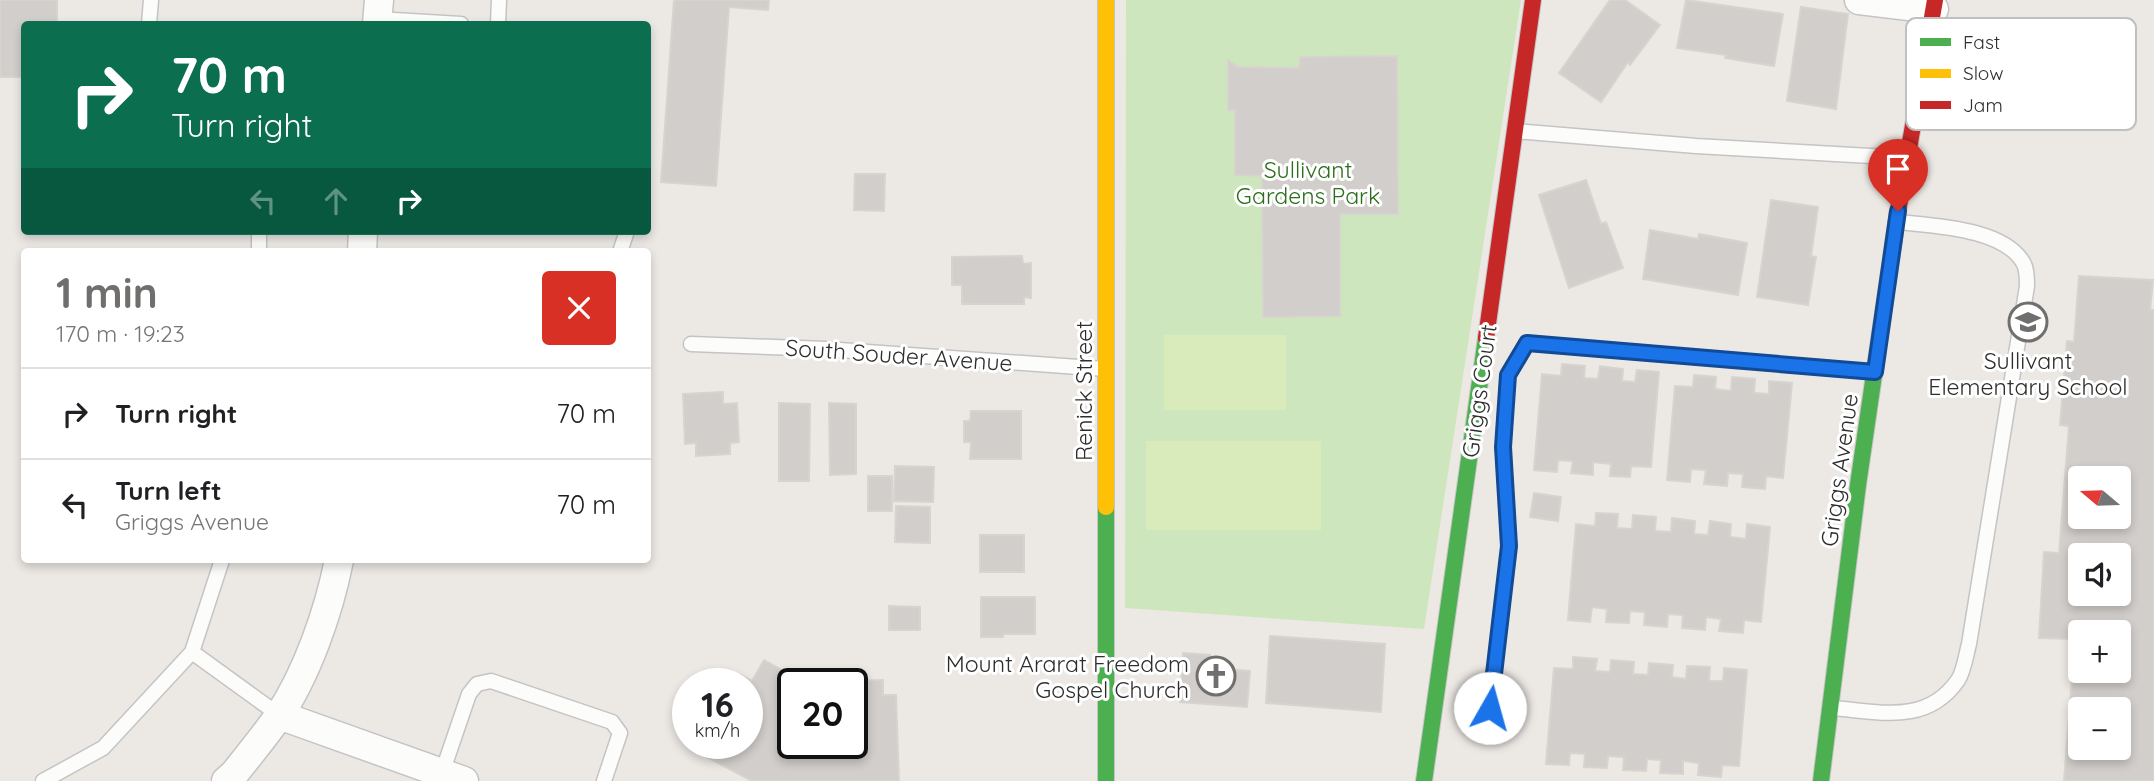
<!DOCTYPE html>
<html lang="en">
<head>
<meta charset="utf-8">
<style>
	:root { --surface:#fff; --page:#f6f6f6; --text:#202124; --muted:#757577; --line:#e0e0e0; --accent:#706f6e }
	body { margin:0; font-family:Quicksand,sans-serif; background:var(--page); color:var(--text); height:100vh; display:flex; flex-direction:column; font-size:26px; white-space:nowrap }
	* { box-sizing:border-box; margin:0 }
	p { font-size:23px; color:var(--muted) }
	.icon { flex:none; width:38px; height:38px; fill:none; stroke:currentColor; stroke-width:2; stroke-linecap:round; stroke-linejoin:round }
	.map { position:relative; flex:1; overflow:hidden }
	.panel { position:absolute; left:21px; top:248px; width:630px; height:315px; display:flex; flex-direction:column; background:var(--surface); border-radius:7px; box-shadow:0 4px 10px #0003 }
	.panel>* { flex:none }
	.top-card { position:absolute; left:21px; top:21px; width:630px; height:214px; border-radius:7px; box-shadow:0 4px 10px #0003; background:#0b6e4f; color:#fff; overflow:hidden }
	.needle { width:46px; rotate:289deg }
	.tools { position:absolute; left:2068px; top:466px; display:grid; gap:14px }
	.tools a { display:grid; place-items:center; width:63px; height:63px; border-radius:7px; background:var(--surface); box-shadow:0 4px 10px #0003; font-size:35px }
	.speed { position:absolute; left:672px; top:668px; display:flex; gap:14px; font-size:35px; font-weight:700; text-align:center }
	.speed>* { display:grid; place-content:center; width:91px; height:91px; border-radius:50%; background:var(--surface); box-shadow:0 4px 10px #0003; line-height:1 }
	.speed small { font-size:18px; font-weight:400 }
	.speed .limit { border:4px solid #111; border-radius:10px; background:#fff; color:#111 }
	.pin { position:absolute; display:grid; place-items:center; width:60px; height:60px; color:#fff; margin:-72px -30px; border-radius:50% 50% 50% 0; rotate:-45deg; box-shadow:0 0 7px #0007 }
	.pin .icon { rotate:45deg }
	.me { position:absolute; width:77px; margin:-38px; rotate:7deg; stroke-linejoin:round; filter:drop-shadow(0 0 5px #0008) }
	.turn { display:flex; align-items:center; gap:24px; height:147px; padding:0 35px; font-size:32px }
	.turn .icon { width:91px; height:91px; stroke-width:2.5 }
	.turn b { display:block; font-size:49px; line-height:60px }
	.lanes { display:flex; align-items:center; height:66px; padding:0 35px; background:#0003; justify-content:center; gap:35px; direction:ltr }
	.lanes .off { opacity:.35 }
	.round { display:grid; place-items:center; flex:none; width:74px; height:74px; border-radius:7px; background:var(--page) }
	.head { display:flex; align-items:center; justify-content:space-between; height:119px; padding:0 35px }
	h1 { font-size:42px; font-weight:800; line-height:52px; color:var(--accent) }
	ul { padding:0; list-style:none }
	li { display:flex; align-items:center; gap:21px; height:91px; padding:0 35px; border-top:2px solid var(--line) }
	li div { flex:1 }
	li b { display:block; font-size:26px }
	li em { font-style:normal }
	.map>svg:first-child { display:block }
	.green { fill:#cee6be }
	.pitch { fill:#d9eabb }
	.building { fill:#d1cecb; stroke:#d7d4d0; stroke-width:2; fill-rule:evenodd }
	.lines { fill:none; stroke-linecap:round; stroke-linejoin:round }
	.lane-casing { stroke:#c5c4c5; stroke-width:17 }
	.street-casing { stroke:#c5c4c5; stroke-width:31 }
	.fast-casing { stroke:#c5c4c5; stroke-width:18 }
	.slow-casing { stroke:#c5c4c5; stroke-width:18 }
	.jam-casing { stroke:#c5c4c5; stroke-width:18 }
	.lane { stroke:#fcfcfb; stroke-width:14 }
	.street { stroke:#fcfcfb; stroke-width:28 }
	.fast { stroke:#4caf50; stroke-width:16 }
	.slow { stroke:#ffc107; stroke-width:16 }
	.jam { stroke:#c62828; stroke-width:16 }
	.route-casing { stroke:#114b97; stroke-width:18 }
	.route { stroke:#1a73e8; stroke-width:12 }
	.labels { text-anchor:middle; dominant-baseline:central; stroke-width:6; stroke-linejoin:round; paint-order:stroke }
	.park-label { font-size:23px; fill:#2c6e1b; stroke:#fff }
	.street-label { font-size:23px; fill:#2e2e2e; stroke:#fff }
	.poi-label { font-size:23px; fill:#2e2e2e; stroke:#fff }
	.key { fill:#fff; stroke:#c0c0c0; stroke-width:2 }
	.key-label { font-size:19px; fill:#2e2e2e }
</style>
</head>
<body>
<div class="map">
<svg width="2154" height="781" viewBox="0 0 2154 781">
	<rect width="100%" height="100%" fill="#ece8e4"/>
	<path class="green" d="M1126 0H1521L1424 629 1125 608Z"/>
	<path class="pitch" d="M1164 335H1286V410H1164Z
		M1146 441H1321V530H1146Z"/>
	<path class="building" d="M0 0H57V24H24V77H0Z
		M674 0H769L768 10 729 7 716 186 661 182Z
		M1610 0H1625L1660 25 1630 65 1628 62 1601 102 1559 73Z
		M1686 0 1783 14 1774 66 1725 58 1726 55 1677 48Z
		M1801 7 1848 14 1836 109 1787 101Z
		M1397 56 1398 214H1340V316L1263 317 1262 176 1235 175V110H1228V60L1238 67 1299 68 1300 57Z
		M855 174H885L884 211 854 210Z
		M1586 180 1601 224 1606 222 1623 268 1569 288 1539 195Z
		M1771 200 1818 207 1811 256 1816 257 1808 305 1757 297Z
		M1650 230 1698 239 1699 234 1747 243 1738 295 1643 279Z
		M1022 256 1023 264 1031 263V298L1024 297V304H962V285H952V257Z
		M2079 276 2153 280 2150 310H2154V781H2064L2075 639 2039 638 2044 552 2059 553 2069 426 2060 425 2067 341 2074 342ZM2081 478H2119V516H2081ZM2081 555H2119V593H2081ZM2081 632H2119V670H2081ZM2081 709H2119V747H2081Z
		M1562 364 1585 366 1584 378 1598 379 1600 366 1623 369 1622 381 1635 382 1637 370 1659 372 1651 467 1631 466 1630 477 1610 476 1611 464 1593 462V475L1571 473 1573 461 1558 460 1557 472 1534 470 1542 374 1561 376Z
		M1694 375 1716 377 1715 389 1731 391 1732 377 1755 379 1754 393 1769 394V381L1792 383 1783 478 1766 476 1765 489 1742 487 1743 474 1728 473 1727 486 1704 484 1706 470 1691 469 1690 482 1667 480 1675 386 1693 387Z
		M723 392V404L737 403 739 442 730 443V454L696 456V443L685 444 683 394Z
		M779 403 810 404 809 481H779Z
		M829 403 856 404V474L830 475Z
		M971 411H1021V459H970L971 442H964V421H970Z
		M895 466 934 467 933 502 894 501Z
		M868 476H892V511H868Z
		M1534 493 1561 497 1558 521 1530 517Z
		M896 506 930 507V543L895 542Z
		M1596 513 1618 514 1617 528 1632 529 1633 515 1656 517 1655 531 1671 532 1672 518 1695 521 1694 534 1708 535 1710 521 1731 524 1730 537 1746 539 1747 524 1770 527 1761 622 1744 620 1743 633 1719 631 1721 619 1706 617 1705 630 1682 628 1683 615 1668 614 1667 627 1644 625 1645 612 1630 611 1629 623 1606 622 1607 609 1592 607 1590 622 1568 620 1576 524 1595 526Z
		M980 535H1024V572H980Z
		M981 597H1035V634H1003V637H981Z
		M889 606 920 607V630H889Z
		M1270 636 1385 644 1381 712 1266 703Z
		M1183 653 1210 655V668L1250 671 1247 707 1180 702Z
		M1573 657 1597 659 1595 671 1610 672 1611 660 1634 662 1633 674 1648 675 1649 663 1673 665 1672 677 1686 679 1687 666 1710 667 1709 681H1723L1724 668 1747 670 1739 766 1722 765 1721 777 1698 775 1699 763 1683 761V774L1660 773 1661 760 1647 759 1646 771 1623 770 1624 757 1608 756 1607 768 1584 767 1585 754 1570 753 1569 765 1546 764 1554 668 1573 669Z
		M764 660 789 674 792 670 819 684H793V744H852V684H845V681L883 680V695H896L899 781H752L699 753 704 744H747V684H736L741 675 752 681Z"/>
	<g class="lines">
		<defs>
			<path id="lane" d="M377 19 461 24
				M149 24 151 0
				M498 24 499 0
				M1515 131 1696 146 1906 158
				M259 252V231
				M620 252 627 231
				M691 344 826 349 1106 369
				M222 560 192 652 279 715
				M1833 708C1880 712 1927 725 1958 680 1964 671 1966 655 1969 644L2027 286C2027 279 2027 270 2024 264 2005 228 1934 226 1899 222
				M1487 735 1509 546 1503 447 1508 375 1527 343 1875 372
				M442 773 469 694 477 684 491 681 612 722 620 733 604 781
				M43 781 103 748 192 652"/>
			<path id="street" d="M1859 0 1934 9
				M377 24 379 0
				M362 252 363 231
				M279 715 464 781
				M226 781 234 774C249 755 264 737 278 717 307 674 329 611 339 560"/>
			<path id="fast" d="M1106 507V781
				M1424 781 1486 338
				M1821 781 1858 485 1883 313"/>
			<path id="slow" d="M1106 0V507"/>
			<path id="jam" d="M1883 313 1898 211 1935 0
				M1486 338 1533 0"/>
		</defs>
		<use href="#lane" class="lane-casing"/>
		<use href="#street" class="street-casing"/>
		<use href="#fast" class="fast-casing"/>
		<use href="#slow" class="slow-casing"/>
		<use href="#jam" class="jam-casing"/>
		<use href="#lane" class="lane"/>
		<use href="#street" class="street"/>
		<use href="#fast" class="fast"/>
		<use href="#slow" class="slow"/>
		<use href="#jam" class="jam"/>
	</g>
	<g class="lines">
		<defs>
			<path id="route" d="M1490 708 1509 546 1503 447 1508 375 1527 343 1875 372 1898 211"/>
		</defs>
		<use href="#route" class="route-casing"/>
		<use href="#route" class="route"/>
	</g>
	<defs>
		<symbol id="school-ring" viewBox="-11 -11 22 22"><circle r="9.5" fill="#fff" stroke="#706f6e" stroke-width="1.5"/><path d="M0-5L7-2L0 1L-7-2ZM-4 1L0 2.5L4 1V4Q0 6-4 4Z" fill="#706f6e"/></symbol>
		<symbol id="church-ring" viewBox="-11 -11 22 22"><circle r="9.5" fill="#fff" stroke="#706f6e" stroke-width="1.5"/><path d="M-1.2-6h2.4v3.5h3.3v2.4h-3.3V6h-2.4V-.1h-3.3v-2.4h3.3Z" fill="#706f6e"/></symbol>
	</defs>
	<g fill-rule="evenodd">
		<use href="#school-ring" x="2006" y="300" width="44" height="44"/>
		<use href="#church-ring" x="1194" y="654" width="44" height="44"/>
	</g>
	<g class="labels">
		<g class="park-label">
			<text x="1308" y="169">Sullivant<tspan x="1308" dy="26">Gardens Park</tspan></text>
		</g>
		<g class="street-label">
			<text transform="translate(899 355) rotate(4)">South Souder Avenue</text>
			<text transform="translate(1083 391) rotate(-90)">Renick Street</text>
			<text transform="translate(1479 391) rotate(-82)">Griggs Court</text>
			<text transform="translate(1839 470) rotate(-82)">Griggs Avenue</text>
		</g>
		<g class="poi-label">
			<text x="2028" y="360">Sullivant<tspan x="2028" dy="26">Elementary School</tspan></text>
			<text x="1189" y="663" text-anchor="end">Mount Ararat Freedom<tspan x="1189" dy="26">Gospel Church</tspan></text>
		</g>
	</g>
	<rect x="1906" y="18" width="230" height="112" rx="10" class="key"/>
	<rect x="1920" y="38" width="31" height="8" fill="#4caf50"/>
	<rect x="1920" y="69" width="31" height="9" fill="#ffc107"/>
	<rect x="1920" y="101" width="31" height="8" fill="#c62828"/>
	<g class="key-label">
		<text x="1963" y="49">Fast</text>
		<text x="1963" y="80">Slow</text>
		<text x="1963" y="112">Jam</text>
	</g>
</svg>
<div class="tools">
<a><svg class="needle" viewBox="-14 -14 28 28"><path d="M0-13l5 13h-10z" fill="#e53935"/><path d="M0 13l5-13h-10z" fill="#757577"/></svg></a>
<a><svg class="icon" aria-label="sound" viewBox="0 0 24 24"><path d="M4 9h4l5-4v14l-5-4H4zM17 9q2 3 0 6"/></svg></a>
<a>+</a>
<a>−</a>
</div>
<div class="speed"><div>16<small>km/h</small></div><div class="limit">20</div></div>
<div class="pin" style="left:1898px;top:211px;background:#d93025"><svg class="icon" aria-label="arrive" viewBox="0 0 24 24"><path d="M6 21V4h12l-3 4 3 4H6"/></svg></div>
<svg class="me" style="left:1490px;top:708px" viewBox="-20 -20 40 40"><circle r="19" fill="#fff"/><path d="M0-13L10 11 0 6-10 11z" fill="#1a73e8"/></svg>
<div class="top-card">
<div class="turn"><svg class="icon" aria-label="right" viewBox="0 0 24 24"><path d="M7 20v-9h11M14 6l5 5-5 5"/></svg><div><b>70 m</b>Turn right</div></div>
<div class="lanes"><svg class="icon off" aria-label="left" viewBox="0 0 24 24"><path d="M17 20v-9H6M10 6l-5 5 5 5"/></svg><svg class="icon off" aria-label="ahead" viewBox="0 0 24 24"><path d="M12 20V5M6 11l6-6 6 6"/></svg><svg class="icon" aria-label="right" viewBox="0 0 24 24"><path d="M7 20v-9h11M14 6l5 5-5 5"/></svg></div>
</div>
<section class="panel">
<div class="head"><div><h1>1 min</h1><p>170 m · 19:23</p></div><a class="round" style="background:#d93025;color:#fff"><svg class="icon" aria-label="close" viewBox="0 0 24 24"><path d="M6 6l12 12M18 6L6 18"/></svg></a></div>
<ul>
<li><svg class="icon" aria-label="right" viewBox="0 0 24 24"><path d="M7 20v-9h11M14 6l5 5-5 5"/></svg><div><b>Turn right</b></div><em>70 m</em></li>
<li><svg class="icon" aria-label="left" viewBox="0 0 24 24"><path d="M17 20v-9H6M10 6l-5 5 5 5"/></svg><div><b>Turn left</b><p>Griggs Avenue</p></div><em>70 m</em></li>
</ul>
</section>
</div>
</body>
</html>
